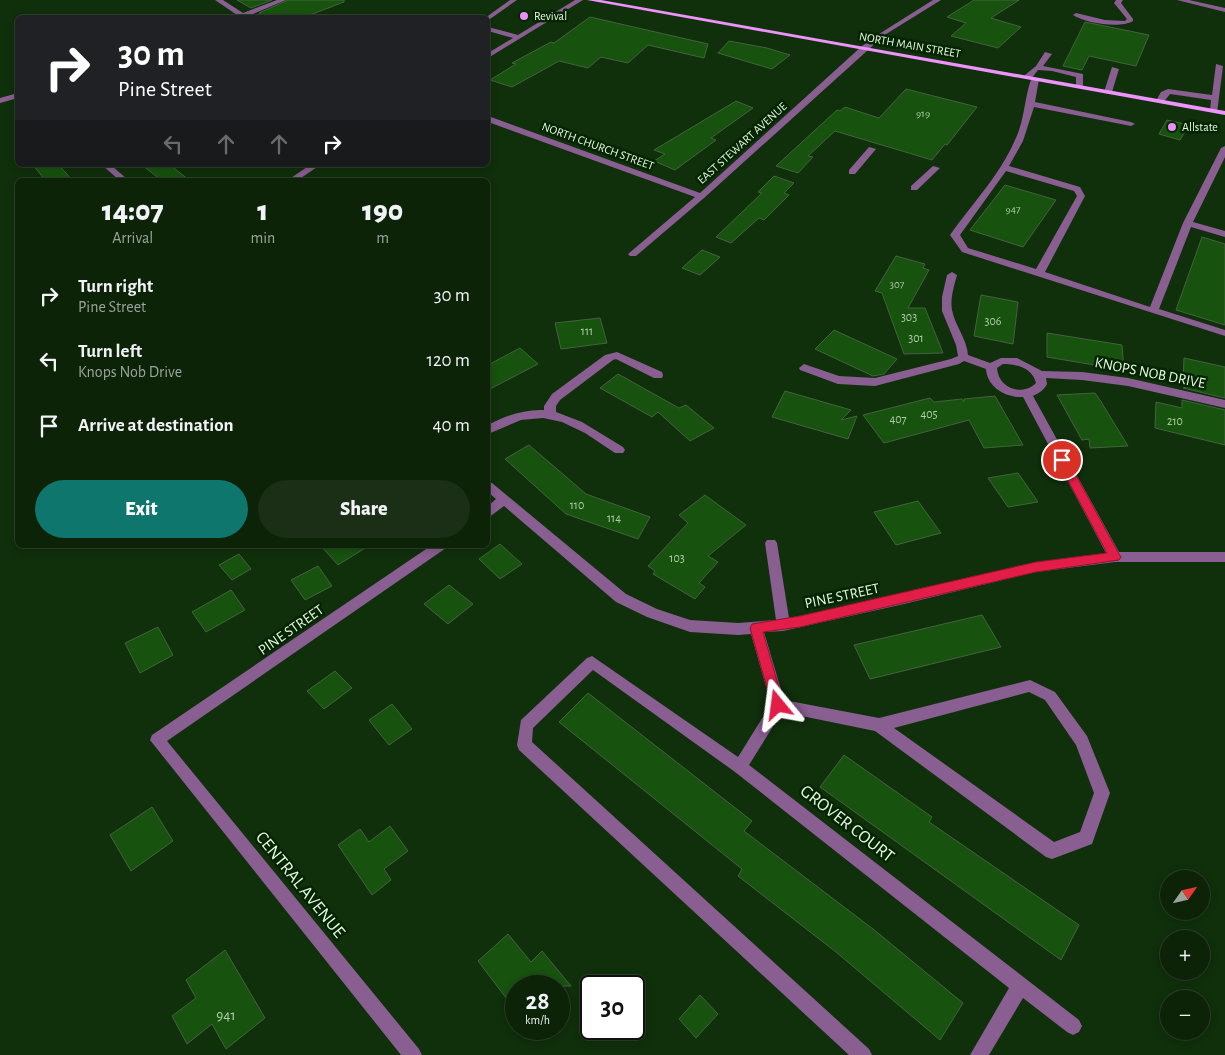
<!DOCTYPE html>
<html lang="en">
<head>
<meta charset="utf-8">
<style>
	:root { --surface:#0c2308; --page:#1a2f16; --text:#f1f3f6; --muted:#9aa49c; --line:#2c4029; --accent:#0f766e }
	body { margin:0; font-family:"Alegreya Sans",sans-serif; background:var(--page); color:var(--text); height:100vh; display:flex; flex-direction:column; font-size:19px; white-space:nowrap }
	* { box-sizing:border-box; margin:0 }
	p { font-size:16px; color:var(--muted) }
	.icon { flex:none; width:28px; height:28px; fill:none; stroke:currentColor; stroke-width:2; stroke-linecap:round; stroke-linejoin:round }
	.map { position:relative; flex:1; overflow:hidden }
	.sheet { position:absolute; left:15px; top:178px; width:475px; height:370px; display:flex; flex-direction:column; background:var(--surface); border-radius:8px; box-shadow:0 2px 8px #0003,0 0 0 1px var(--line) }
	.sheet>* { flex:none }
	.banner { position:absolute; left:15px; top:15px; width:475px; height:152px; border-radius:8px; box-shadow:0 2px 8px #0003,0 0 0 1px var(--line); background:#202124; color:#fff; overflow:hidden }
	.needle { width:32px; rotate:56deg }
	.tools { position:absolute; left:1160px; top:870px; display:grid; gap:10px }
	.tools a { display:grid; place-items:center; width:50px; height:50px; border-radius:50%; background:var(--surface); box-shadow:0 2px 8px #0003,0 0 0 1px var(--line); font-size:25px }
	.speed { position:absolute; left:505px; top:975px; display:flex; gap:10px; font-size:25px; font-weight:700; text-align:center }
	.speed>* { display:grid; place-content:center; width:65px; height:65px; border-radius:50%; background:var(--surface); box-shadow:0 2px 8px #0003,0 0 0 1px var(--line); line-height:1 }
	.speed small { font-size:12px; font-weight:400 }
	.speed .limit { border:2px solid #111; border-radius:8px; background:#fff; color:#111 }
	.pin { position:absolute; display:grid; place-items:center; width:42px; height:42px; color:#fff; margin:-21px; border:2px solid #fff; border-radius:50%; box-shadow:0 1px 5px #0007 }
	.me { position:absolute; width:55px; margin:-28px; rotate:344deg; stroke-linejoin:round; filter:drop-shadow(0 0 4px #0008) }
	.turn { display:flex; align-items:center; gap:18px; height:105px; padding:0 20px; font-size:22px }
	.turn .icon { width:65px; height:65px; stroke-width:2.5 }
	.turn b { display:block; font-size:35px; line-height:42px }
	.lanes { display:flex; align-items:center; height:48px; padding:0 20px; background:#0003; justify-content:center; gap:25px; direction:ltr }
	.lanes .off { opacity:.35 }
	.eta { display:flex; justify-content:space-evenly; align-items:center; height:85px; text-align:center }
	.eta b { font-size:30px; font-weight:800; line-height:35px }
	.primary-button { display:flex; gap:10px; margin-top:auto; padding:10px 20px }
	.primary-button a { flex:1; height:58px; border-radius:30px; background:var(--accent); color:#fff; font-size:20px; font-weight:800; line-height:58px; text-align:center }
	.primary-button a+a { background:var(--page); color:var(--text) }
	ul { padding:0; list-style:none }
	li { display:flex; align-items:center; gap:15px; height:65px; padding:0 20px }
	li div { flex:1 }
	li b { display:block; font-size:19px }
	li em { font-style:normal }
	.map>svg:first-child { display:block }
	.building { fill:#17520e; stroke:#43633e }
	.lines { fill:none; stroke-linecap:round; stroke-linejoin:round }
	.minor { fill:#895e91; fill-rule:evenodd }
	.major { fill:#ee93fe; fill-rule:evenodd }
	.route { fill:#e11d48; stroke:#92132f }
	.poi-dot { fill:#eb8dfc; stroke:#052502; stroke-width:2 }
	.labels { text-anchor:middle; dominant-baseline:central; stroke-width:5; stroke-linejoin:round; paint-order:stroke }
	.far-number-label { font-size:11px; fill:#b2cead }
	.far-poi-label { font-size:12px; fill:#e5f8e2; stroke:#052502; text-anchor:start }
	.far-street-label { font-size:12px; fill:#e5f8e2; stroke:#052502 }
	.number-label { font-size:12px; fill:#b2cead }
	.street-label { font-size:15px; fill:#e5f8e2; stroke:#052502 }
	.near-number-label { font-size:15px; fill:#b2cead }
	.near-street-label { font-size:18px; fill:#e5f8e2; stroke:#052502 }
</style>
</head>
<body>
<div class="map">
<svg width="1225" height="1055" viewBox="0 0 1225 1055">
	<rect width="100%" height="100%" fill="#102f0b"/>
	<path class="building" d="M237 0H272L251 8Z
		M288 0H344V2L302 18H266L259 13Z
		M974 0H1019L991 18 1021 27 998 48 951 36 966 23 947 17Z
		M590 17 708 44 704 58 648 45 628 63 601 57 588 68 559 61 512 87 490 80 516 64 512 63 551 42 554 43Z
		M1085 22 1149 35 1136 66 1089 56 1082 70 1063 66Z
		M729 41 767 48 790 55 772 69 718 53Z
		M906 89 977 107 947 145 945 144 932 160 835 131 808 156 813 157 798 173 776 166 837 110 840 111 845 107 879 118Z
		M736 101 753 108 711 138 716 140 675 170 654 161 665 154 654 150Z
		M1167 120 1189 125 1180 140 1159 134Z
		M33 165H59L72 180H45Z
		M142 165H170L189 180H161Z
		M774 176 794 183 784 193 789 195 764 220 759 218 731 243 716 237 762 193 758 192Z
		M1005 185 1056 200 1023 247 970 230Z
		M1202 237 1225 244V325L1176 310Z
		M702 250 720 257 700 275 682 268Z
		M896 256 925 264 923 268 929 270 908 308H925L943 353 904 354 882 293 875 291Z
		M981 295 1018 302 1013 344 974 336Z
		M600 318 607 343 561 349 555 323Z
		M834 330 897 359 884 374 873 376 815 349Z
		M1047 333 1122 345 1124 370 1047 357Z
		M520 348 538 364 488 390V365Z
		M1184 358 1225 367V398L1183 388 1187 387V381H1183Z
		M618 374 679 408 686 405 714 428 690 441 658 412 652 417 600 388Z
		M785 391 851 410 841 420 857 416 848 439 772 417Z
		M1095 393 1100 400 1128 446 1090 448 1089 439 1082 440 1057 395Z
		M995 396 1023 445 984 448 969 420 884 443 863 415 930 398 934 402 962 399 964 402V399Z
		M1182 400 1225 410V445L1155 428 1156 402 1182 408Z
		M529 445 586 494 650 517 638 539 566 514 505 459Z
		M1018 473 1038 502 1008 507 988 478Z
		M705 495 746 525 708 556 718 562 699 583 705 587 695 599 653 574 655 571 648 566 688 523 679 515Z
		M918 501 941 533 896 545 874 512Z
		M500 544 522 564 500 579 479 559Z
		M320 545H370L338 565Z
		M239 554 251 569 232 580 219 565Z
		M318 566 332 586 305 600 291 580Z
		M449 585 473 604 448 624 424 604Z
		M231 590 245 610 206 632 192 612Z
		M982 615 1001 647 870 679 854 645Z
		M158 627 173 655 140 673 125 643Z
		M335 671 352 688 324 709 307 691Z
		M588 693 752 821 744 831 873 929 963 1003 940 1040 836 952 738 876 742 869 559 722Z
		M392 704 412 729 389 745 369 720Z
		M844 755 932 817 929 822 1079 925 1061 960 820 787Z
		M152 807 173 841 131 871 110 835Z
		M390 826 408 851 384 869 391 880 372 895 338 845 360 829 369 842Z
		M508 934 531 962 542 951 571 986H516V1011L478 961Z
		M225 950 265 1018 226 1049 212 1024 187 1044 172 1016 196 998 186 980Z
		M700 995 718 1014 696 1038 679 1019Z"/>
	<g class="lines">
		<path class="minor" d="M215 0H223L243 13 277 0H286L248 16 249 18H234L237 15Z
			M510 0H517L490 19 485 18Z
			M575 0H583L488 58V53L513 38 488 31V27L518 35Z
			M933 0H941L883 36 868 50 704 198 636 256H630L628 254 695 197 488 122V117H491L700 193 862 46 879 34Z
			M1116 0H1123L1121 3 1133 19V21C1120 29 1085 23 1073 15L1076 13 1105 20 1125 21 1127 19 1114 3Z
			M1177 0H1189L1225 8V12Z
			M1045 52 1052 54 1043 66 1083 74V89L1076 87V77L1052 71 1038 70 1031 79H1025V75L1036 66Z
			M1216 64 1223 66 1217 113 1210 111 1211 100 1170 94 1163 103 1156 101 1161 92 1168 89 1212 95Z
			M1112 67 1119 69 1112 92 1108 94 1104 92Z
			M1032 77 1039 79 1035 102 1131 122 1135 124 1131 126 1034 107 1023 141 1009 166 1080 187 1085 196 1045 272 1150 307 1183 223 1221 148 1225 146V157L1193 222 1225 231V237L1191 227 1159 309 1225 330V336L962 252 950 235C972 204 1000 175 1015 140 1025 120 1024 97 1032 77ZM1006 171 1074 191 1077 196 1036 269 968 248 960 235Z
			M18 93V98L0 103V98Z
			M869 147 876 149 855 174H849V170Z
			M102 165H111L128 180H119Z
			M310 165H320L298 180H288Z
			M933 166 940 168 917 190H911V186Z
			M952 272 957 275C954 286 950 299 952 310 955 326 967 339 968 355L990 363 1001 358H1017L1042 371 1082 372 1128 378 1225 400V408L1128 386 1082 380 1046 378 1047 384C1044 390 1039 393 1033 396L1119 552H1225V562H1115L1036 572 904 604 783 631 764 632 784 700 879 718 1030 680 1055 692 1087 736 1110 793 1092 844 1052 859 1046 857 875 731 782 712 749 765 1079 1020 1082 1026 1079 1032 1073 1035 1067 1032 1023 998 989 1055H970L1009 988 735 772 593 670 533 728 532 742 869 1049 872 1055H849L519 750 517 745 521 720 587 658 592 656 738 757 771 704 751 634 738 635 690 632 647 617 616 602 504 506 492 515 488 517V506L496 499 488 492V482L492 483 626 594 657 609 690 620 738 623 776 620 765 543 767 540H775L777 543 789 618 904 594 1036 562 1106 553 1023 397C1006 398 987 387 986 369L964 361 959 364 875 386 838 384 800 370 799 368 804 364 839 376 875 378 951 359 958 356 956 345 942 311V297L947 275ZM1003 364C1017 364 1032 368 1036 383 1022 397 998 388 997 368ZM1029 692 1045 700 1076 745 1094 793 1080 832 1054 842 894 728Z
			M617 352 662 372 663 375 662 378H654L616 359 613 360 560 400 556 406V412L582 422 623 447 625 450 623 453H615L585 433 562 422 543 418 521 420 488 434V425C505 416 524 409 544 410V406L552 394 605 355Z
			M432 545H448L446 548 167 741 419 1049 422 1055H401L150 740 152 735Z"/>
		<path class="major" d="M587 0H601L1225 111V115Z"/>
	</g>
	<path class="route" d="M1062 456 1066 457 1119 554 1121 557 1119 560 1036 572 800 627 763 632 784 705 782 709 778 711 773 709 750 628 752 624 800 616 1036 562 1107 553 1057 460Z"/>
	<g class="poi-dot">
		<circle cx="524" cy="16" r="5"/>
		<circle cx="1172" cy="127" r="5"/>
	</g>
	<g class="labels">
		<g class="far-number-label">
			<text x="923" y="113">919</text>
			<text x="1013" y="209">947</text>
			<text x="897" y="284">307</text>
		</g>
		<g class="far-poi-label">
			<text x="534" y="16">Revival</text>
			<text x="1182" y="127">Allstate</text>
		</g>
		<g class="far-street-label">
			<text transform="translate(910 45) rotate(10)">NORTH MAIN STREET</text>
			<text transform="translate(742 143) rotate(-42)">EAST STEWART AVENUE</text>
			<text transform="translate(598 146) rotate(20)">NORTH CHURCH STREET</text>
		</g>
		<g class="number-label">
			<text x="909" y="317">303</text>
			<text x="993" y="321">306</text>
			<text x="587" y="331">111</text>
			<text x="916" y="338">301</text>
			<text x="929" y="414">405</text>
			<text x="898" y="419">407</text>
			<text x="1175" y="421">210</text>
			<text x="577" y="505">110</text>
			<text x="614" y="518">114</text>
			<text x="677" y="558">103</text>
		</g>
		<g class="street-label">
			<text transform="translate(1150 373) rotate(11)">KNOPS NOB DRIVE</text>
			<text transform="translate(842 596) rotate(-12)">PINE STREET</text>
			<text transform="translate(291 630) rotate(-35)">PINE STREET</text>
		</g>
		<g class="near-number-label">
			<text x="226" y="1015">941</text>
		</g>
		<g class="near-street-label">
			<text transform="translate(847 824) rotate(38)">GROVER COURT</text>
			<text transform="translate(300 885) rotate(51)">CENTRAL AVENUE</text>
		</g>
	</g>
</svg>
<div class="tools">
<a><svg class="needle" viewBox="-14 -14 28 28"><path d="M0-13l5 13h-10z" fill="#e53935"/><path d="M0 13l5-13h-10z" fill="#9aa49c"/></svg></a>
<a>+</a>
<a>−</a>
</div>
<div class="speed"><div>28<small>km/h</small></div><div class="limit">30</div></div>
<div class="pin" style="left:1062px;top:460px;background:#d93025"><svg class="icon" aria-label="arrive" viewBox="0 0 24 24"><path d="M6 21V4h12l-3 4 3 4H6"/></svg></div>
<svg class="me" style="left:778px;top:705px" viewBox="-20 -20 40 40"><path d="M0-17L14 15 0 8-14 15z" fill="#e11d48" stroke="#fff" stroke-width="4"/></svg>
<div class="banner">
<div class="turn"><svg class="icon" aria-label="right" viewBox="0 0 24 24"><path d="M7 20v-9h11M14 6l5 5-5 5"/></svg><div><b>30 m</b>Pine Street</div></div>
<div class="lanes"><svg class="icon off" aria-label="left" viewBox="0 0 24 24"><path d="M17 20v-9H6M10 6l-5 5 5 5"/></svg><svg class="icon off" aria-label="ahead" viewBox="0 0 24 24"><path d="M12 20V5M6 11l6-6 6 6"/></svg><svg class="icon off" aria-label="ahead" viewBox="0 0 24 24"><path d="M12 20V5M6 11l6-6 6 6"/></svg><svg class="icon" aria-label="right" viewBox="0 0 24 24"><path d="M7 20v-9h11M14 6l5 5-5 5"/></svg></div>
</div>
<section class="sheet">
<div class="eta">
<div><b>14:07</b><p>Arrival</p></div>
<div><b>1</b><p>min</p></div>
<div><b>190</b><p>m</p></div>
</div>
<ul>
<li><svg class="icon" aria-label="right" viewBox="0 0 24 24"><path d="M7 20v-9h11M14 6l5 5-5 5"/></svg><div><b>Turn right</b><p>Pine Street</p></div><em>30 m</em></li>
<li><svg class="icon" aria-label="left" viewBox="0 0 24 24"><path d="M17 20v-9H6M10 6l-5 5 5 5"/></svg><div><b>Turn left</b><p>Knops Nob Drive</p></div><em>120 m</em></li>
<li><svg class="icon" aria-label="arrive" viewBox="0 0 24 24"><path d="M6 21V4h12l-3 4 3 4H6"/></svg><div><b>Arrive at destination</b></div><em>40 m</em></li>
</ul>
<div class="primary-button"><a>Exit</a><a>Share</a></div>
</section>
</div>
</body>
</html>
